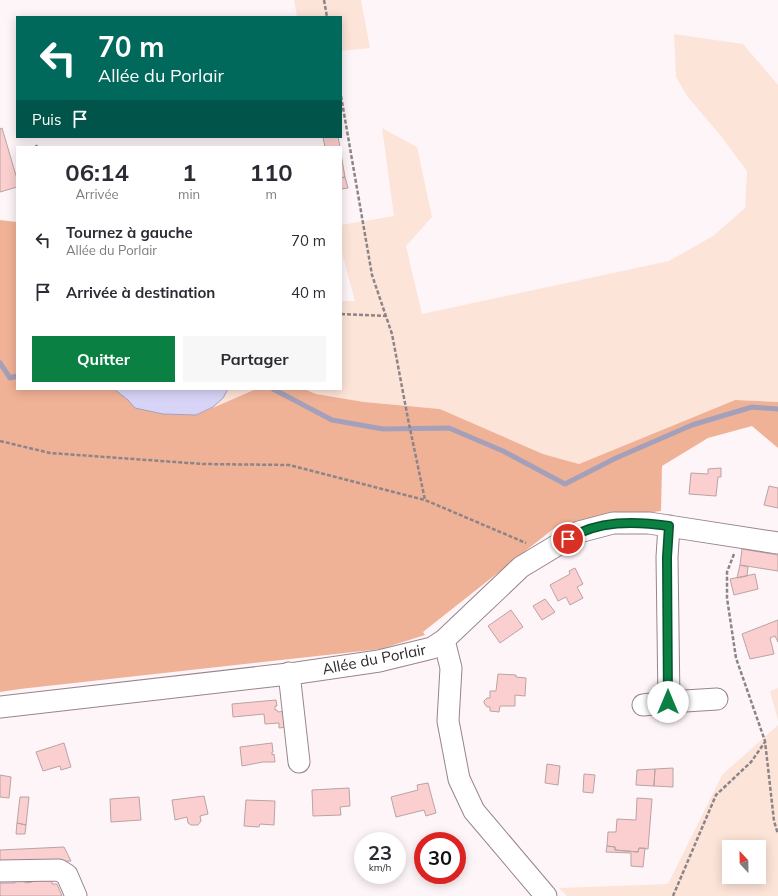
<!DOCTYPE html>
<html lang="fr">
<head>
<meta charset="utf-8">
<style>
	:root { --surface:#fff; --page:#f7f7f7; --text:#2b2b33; --muted:#7c7c81; --accent:#0b8043 }
	body { margin:0; font-family:Mulish,sans-serif; background:var(--page); color:var(--text); height:100vh; display:flex; flex-direction:column; font-size:15px; white-space:nowrap }
	* { box-sizing:border-box; margin:0 }
	p { font-size:13px; color:var(--muted) }
	.icon { flex:none; width:22px; height:22px; fill:none; stroke:currentColor; stroke-width:2; stroke-linecap:round; stroke-linejoin:round }
	.map { position:relative; flex:1; overflow:hidden }
	.drawer { position:absolute; left:16px; top:146px; width:326px; height:244px; display:flex; flex-direction:column; background:var(--surface); border-radius:0px; box-shadow:0 2px 10px #0003 }
	.drawer>* { flex:none }
	.hud { position:absolute; left:16px; top:16px; width:326px; height:122px; border-radius:0px; box-shadow:0 2px 10px #0003; background:#00695c; color:#fff; overflow:hidden }
	.needle { width:26px; rotate:338deg }
	.tools { position:absolute; left:722px; top:840px; display:grid; gap:8px }
	.tools a { display:grid; place-items:center; width:44px; height:44px; border-radius:0px; background:var(--surface); box-shadow:0 2px 10px #0003; font-size:20px }
	.speed { position:absolute; left:354px; top:832px; display:flex; gap:8px; font-size:20px; font-weight:700; text-align:center }
	.speed>* { display:grid; place-content:center; width:52px; height:52px; border-radius:50%; background:var(--surface); box-shadow:0 2px 10px #0003; line-height:1 }
	.speed small { font-size:10px; font-weight:400 }
	.speed .limit { border:6px solid #d22; background:#fff; color:#111 }
	.pin { position:absolute; display:grid; place-items:center; width:34px; height:34px; color:#fff; margin:-17px; border:2px solid #fff; border-radius:50%; box-shadow:0 1px 4px #0007 }
	.me { position:absolute; width:44px; margin:-22px; rotate:0deg; stroke-linejoin:round; filter:drop-shadow(0 0 3px #0008) }
	.turn { display:flex; align-items:center; gap:14px; height:84px; padding:0 16px; font-size:18px }
	.turn .icon { width:52px; height:52px; stroke-width:2.5 }
	.turn b { display:block; font-size:28px; line-height:34px }
	.then { display:flex; align-items:center; height:38px; padding:0 16px; background:#0003; gap:8px; font-size:15px }
	.eta { display:flex; justify-content:space-evenly; align-items:center; height:68px; text-align:center }
	.eta b { font-size:24px; font-weight:700; line-height:28px }
	.action { display:flex; gap:8px; margin-top:auto; padding:8px 16px }
	.action a { flex:1; height:46px; border-radius:0px; background:var(--accent); color:#fff; font-size:16px; font-weight:700; line-height:46px; text-align:center }
	.action a+a { background:var(--page); color:var(--text) }
	ul { padding:0; list-style:none }
	li { display:flex; align-items:center; gap:12px; height:52px; padding:0 16px }
	li div { flex:1 }
	li b { display:block; font-size:15px }
	li em { font-style:normal }
	.map>svg:first-child { display:block }
	.green { fill:#fde4d8; fill-rule:evenodd }
	.forest { fill:#f0b296 }
	.water { fill:#d7d4f8; stroke:#a4a0ba }
	.lines { fill:none; stroke-linecap:round; stroke-linejoin:round }
	.stream { stroke:#a4a0ba; stroke-width:5 }
	.building { fill:#fbcfd0; stroke:#baa3a3 }
	.minor-casing { stroke:#98848d; stroke-width:23 }
	.path { stroke:#8c8488; stroke-width:2.5; stroke-dasharray:4 2; stroke-linecap:butt }
	.minor { stroke:#fff; stroke-width:21 }
	.route-casing { stroke:#07532c; stroke-width:10 }
	.route { stroke:#0b8043; stroke-width:7 }
	.labels { text-anchor:middle; dominant-baseline:central; stroke-width:3; stroke-linejoin:round; paint-order:stroke }
	.street-label { font-size:15px; fill:#2e262a; stroke:#fff }
</style>
</head>
<body>
<div class="map">
<svg width="778" height="896" viewBox="0 0 778 896">
	<rect width="100%" height="100%" fill="#fef5f9"/>
	<path class="green" d="M294 0H361L370 48 341 51V17H297Z
		M674 34 743 44 778 85V402L734 400 579 464 543 454 440 409 364 402 316 394 304 389H341V301H355L341 249V225L394 216 382 128 417 147 432 217 406 246 422 314 669 261 713 236 745 208 747 171 720 135 687 96 676 77Z
		M228 389H256L213 407 223 398Z
		M778 688V721L770 691Z
		M778 725V896H567L559 888 668 884 722 775ZM729 847H759V877H729Z"/>
	<path class="forest" d="M0 220 17 222V389H114L128 400 135 408 163 414 196 415 256 389H304L316 394 364 402 440 409 543 454 579 464 735 400 778 402V448L752 426 708 438 662 466 661 511 557 526 423 632 425 635 381 649 20 689 0 692Z"/>
	<path class="water" d="M114 389H228L223 398 213 407 196 415 163 414 135 408 128 400Z"/>
	<g class="lines">
		<path class="stream" d="M0 363 10 378 17 376
			M273 389 332 420 383 429 449 428 503 451 565 484 616 458 692 425 752 407 778 409"/>
	</g>
	<path class="building" d="M2 128 17 179V187L0 192V129Z
		M323 137H338L340 147H325Z
		M341 154 345 177 341 178Z
		M345 177 348 188 341 189V178Z
		M721 468V477H718L716 496 689 494 691 473 708 474V469Z
		M769 486 778 488V508L764 505Z
		M742 549 778 555V571L740 565Z
		M740 565 748 567 747 576 737 578Z
		M575 568 583 584 577 587 583 598 570 605 566 597 558 601 550 585 570 574 569 571Z
		M755 574 758 589 734 595 730 579Z
		M545 599 555 612 542 620 533 606Z
		M511 610 523 627 500 643 488 626Z
		M778 620V642L775 636 770 638 774 654 750 659 742 634Z
		M498 674 516 675V677L526 678 525 696 515 695V706H500L499 712 490 711V707H487L484 703V701L487 698H490V691H496Z
		M276 700 277 706H275V710H277L278 712 286 711 288 727 279 728V723L265 724 264 714 233 717 232 704Z
		M64 743 71 767 61 770 60 766 43 771 36 752Z
		M272 743 273 752H272V755L274 754 275 762H263L242 766 240 747Z
		M547 764 560 766 558 785 545 783Z
		M673 768V787L654 786 655 769Z
		M655 769 654 786 636 785 637 770Z
		M584 774 595 775 593 793 583 792Z
		M0 775 11 777 9 798 0 797Z
		M428 783 436 813 426 816 424 810 396 817 391 797 418 790 417 785Z
		M349 788 350 806 340 807 341 815 313 816 312 790Z
		M204 796 208 814 200 816 201 821 198 825H191L188 823 187 817 175 820 172 800Z
		M20 797H29L26 825 17 823Z
		M139 797 141 820 111 822 110 799Z
		M637 798 652 799 648 849 639 848 638 852 615 850V847L607 846 608 832H616L617 819 636 820Z
		M246 800 275 801 274 825 260 824 259 827 244 826Z
		M17 823 26 825 25 834H16Z
		M607 846 615 847V850L638 852 639 848H645L643 867 631 866V853L606 852Z
		M64 847 71 861 0 864V850Z
		M32 879H52V884H57L62 896H0V883H15L14 880H25V883L32 882Z"/>
	<g class="lines">
		<defs>
			<path id="minor" d="M444 640 451 668 448 721 459 779 474 811 546 896
				M289 673 299 762
				M669 702 667 557 669 526
				M643 705 669 702 717 699
				M0 707 297 673 379 661 432 648 444 640 521 567 579 532 613 523H649L778 543
				M0 871 59 870 67 875 76 896"/>
		</defs>
		<use href="#minor" class="minor-casing"/>
		<path class="path" d="M324 0 327 17
			M341 96 372 275 392 334 408 419 425 500
			M36 145 37 147
			M341 314 386 316
			M0 441 50 453 203 464 289 465 425 500 526 543
			M734 554 727 572V598L736 658 765 741 774 821 778 834
			M673 896 716 795 751 762 765 742"/>
		<use href="#minor" class="minor"/>
	</g>
	<g class="lines">
		<defs>
			<path id="route" d="M568 539C598 520 635 521 669 526L667 557 668 702"/>
		</defs>
		<use href="#route" class="route-casing"/>
		<use href="#route" class="route"/>
	</g>
	<g class="labels">
		<g class="street-label">
			<text transform="translate(374 659) rotate(-11)">Allée du Porlair</text>
		</g>
	</g>
</svg>
<div class="tools">
<a><svg class="needle" viewBox="-14 -14 28 28"><path d="M0-13l5 13h-10z" fill="#e53935"/><path d="M0 13l5-13h-10z" fill="#7c7c81"/></svg></a>
</div>
<div class="speed"><div>23<small>km/h</small></div><div class="limit">30</div></div>
<div class="pin" style="left:568px;top:539px;background:#d93025"><svg class="icon" aria-label="arrive" viewBox="0 0 24 24"><path d="M6 21V4h12l-3 4 3 4H6"/></svg></div>
<svg class="me" style="left:668px;top:702px" viewBox="-20 -20 40 40"><circle r="19" fill="#fff"/><path d="M0-13L10 11 0 6-10 11z" fill="#0b8043"/></svg>
<div class="hud">
<div class="turn"><svg class="icon" aria-label="left" viewBox="0 0 24 24"><path d="M17 20v-9H6M10 6l-5 5 5 5"/></svg><div><b>70 m</b>Allée du Porlair</div></div>
<div class="then">Puis<svg class="icon" aria-label="arrive" viewBox="0 0 24 24"><path d="M6 21V4h12l-3 4 3 4H6"/></svg></div>
</div>
<section class="drawer">
<div class="eta">
<div><b>06:14</b><p>Arrivée</p></div>
<div><b>1</b><p>min</p></div>
<div><b>110</b><p>m</p></div>
</div>
<ul>
<li><svg class="icon" aria-label="left" viewBox="0 0 24 24"><path d="M17 20v-9H6M10 6l-5 5 5 5"/></svg><div><b>Tournez à gauche</b><p>Allée du Porlair</p></div><em>70 m</em></li>
<li><svg class="icon" aria-label="arrive" viewBox="0 0 24 24"><path d="M6 21V4h12l-3 4 3 4H6"/></svg><div><b>Arrivée à destination</b></div><em>40 m</em></li>
</ul>
<div class="action"><a>Quitter</a><a>Partager</a></div>
</section>
</div>
</body>
</html>
